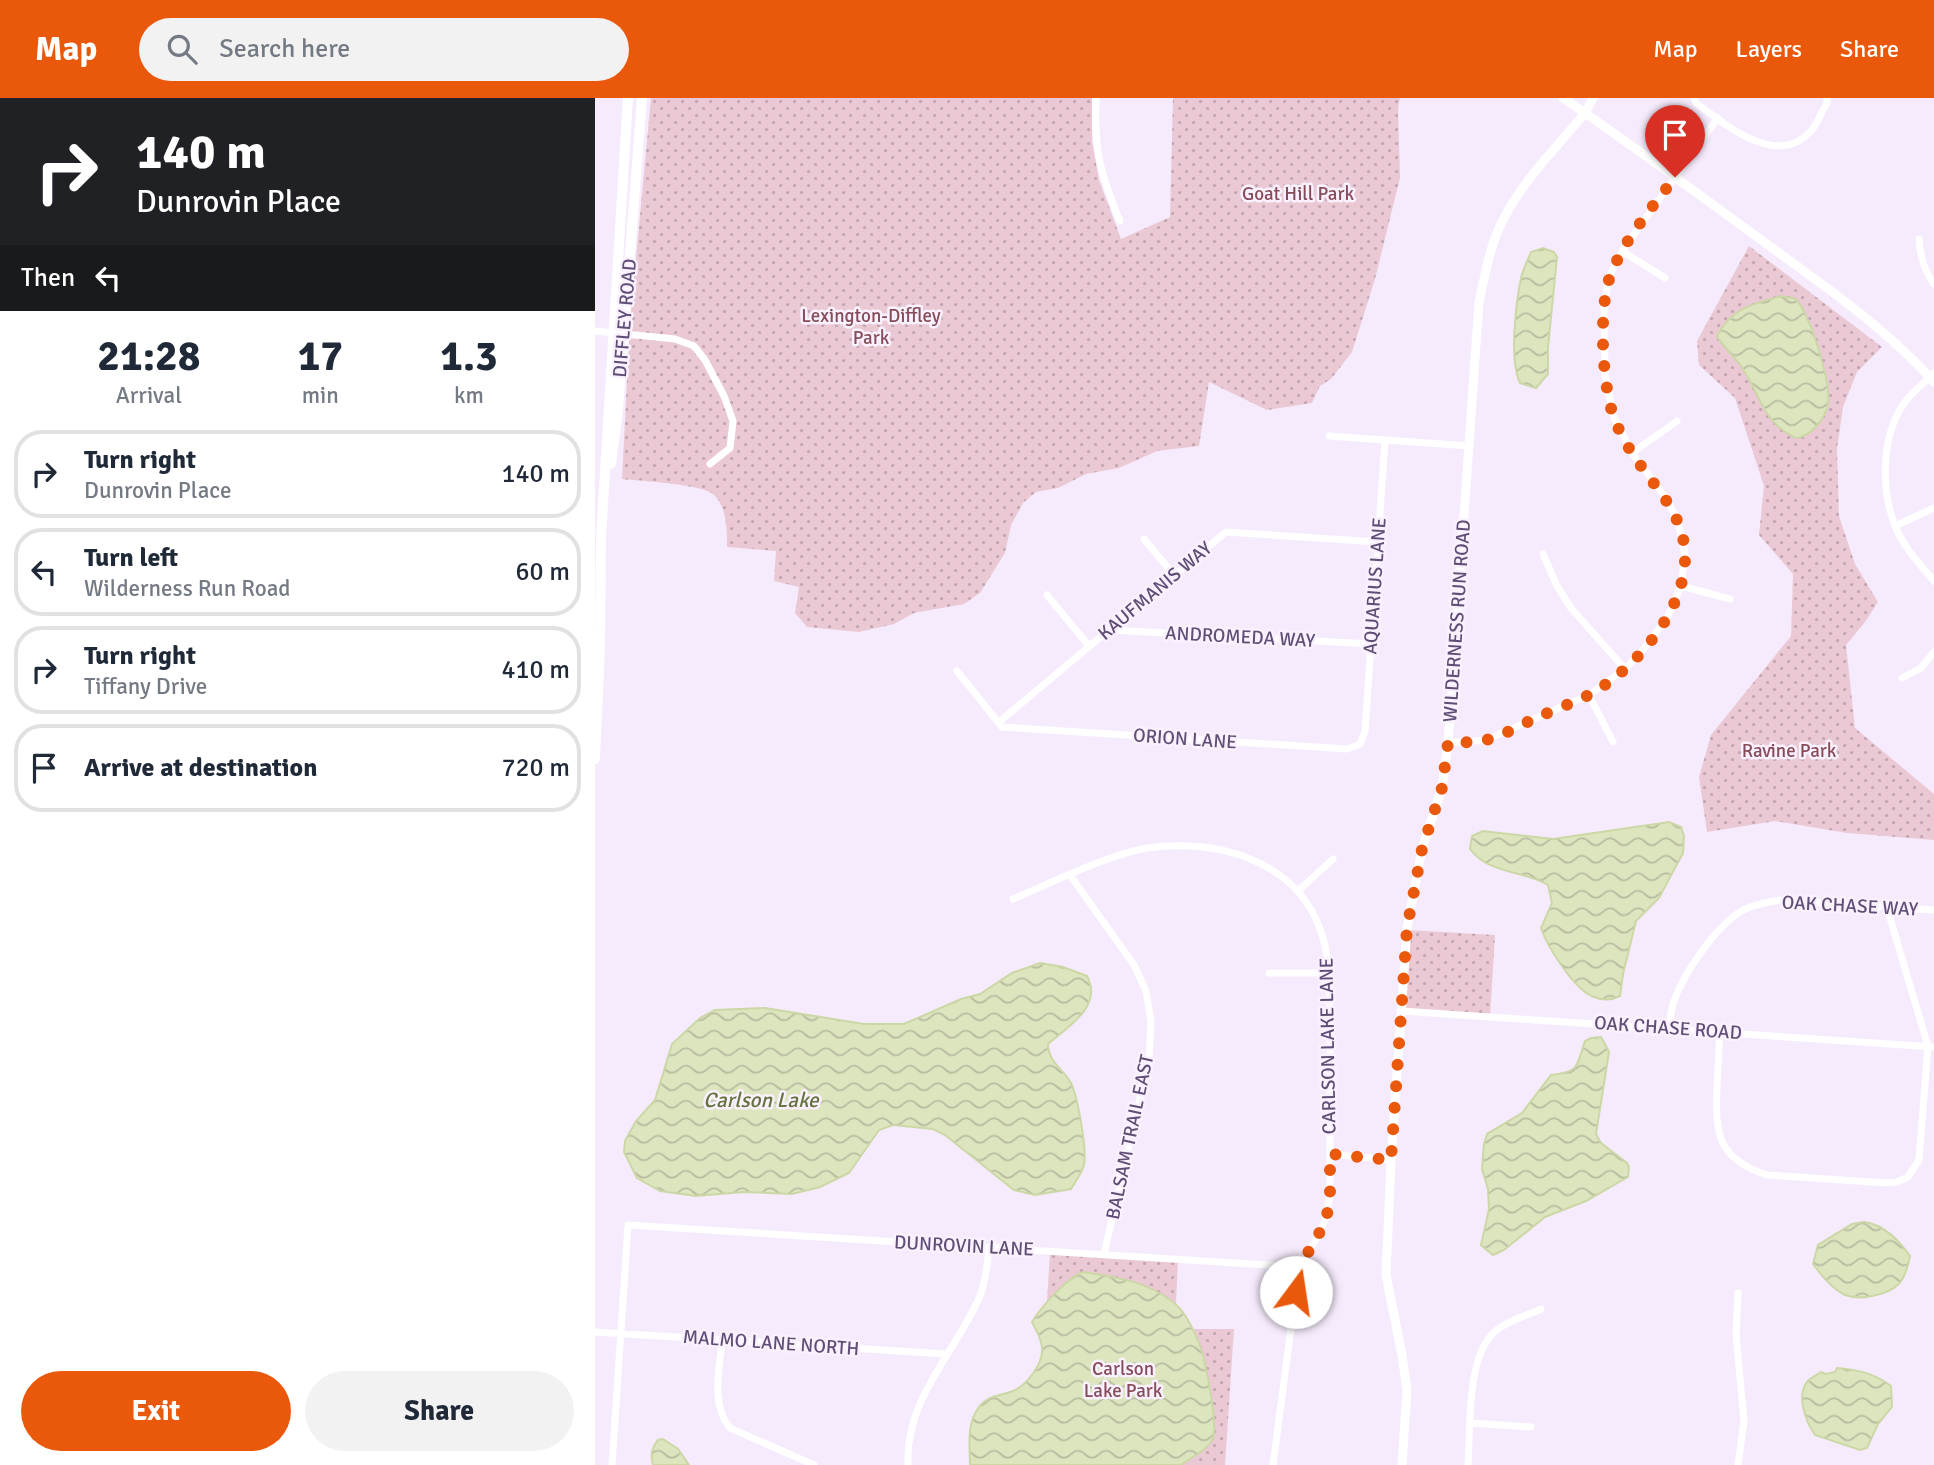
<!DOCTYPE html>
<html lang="en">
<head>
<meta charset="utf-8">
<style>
	:root { --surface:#fff; --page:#f2f2f3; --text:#1f2937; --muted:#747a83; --line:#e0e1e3; --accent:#ea580c }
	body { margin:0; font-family:Signika,sans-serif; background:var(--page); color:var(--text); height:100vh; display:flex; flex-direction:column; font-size:26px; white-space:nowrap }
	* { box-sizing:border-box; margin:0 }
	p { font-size:23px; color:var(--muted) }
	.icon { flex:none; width:38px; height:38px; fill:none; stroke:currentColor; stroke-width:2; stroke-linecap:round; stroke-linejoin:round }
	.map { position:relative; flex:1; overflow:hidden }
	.side { display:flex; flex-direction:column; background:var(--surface); width:595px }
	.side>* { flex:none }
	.guide { background:#202124; color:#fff; overflow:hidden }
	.pin { position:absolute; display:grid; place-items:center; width:60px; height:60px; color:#fff; margin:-72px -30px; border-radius:50% 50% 50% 0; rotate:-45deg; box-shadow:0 0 7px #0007 }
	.pin .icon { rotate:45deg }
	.me { position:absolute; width:77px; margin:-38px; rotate:14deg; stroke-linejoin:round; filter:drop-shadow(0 0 5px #0008) }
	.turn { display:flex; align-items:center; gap:24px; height:147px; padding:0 21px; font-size:32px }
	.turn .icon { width:91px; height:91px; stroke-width:2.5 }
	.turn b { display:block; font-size:49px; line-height:60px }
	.then { display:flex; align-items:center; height:66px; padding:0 21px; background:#0003; gap:14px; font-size:26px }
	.eta { display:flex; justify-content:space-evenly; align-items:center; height:119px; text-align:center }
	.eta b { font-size:42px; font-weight:800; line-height:49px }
	.cta { display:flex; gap:14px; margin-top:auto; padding:14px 21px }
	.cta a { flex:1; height:80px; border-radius:42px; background:var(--accent); color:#fff; font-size:28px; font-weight:800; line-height:80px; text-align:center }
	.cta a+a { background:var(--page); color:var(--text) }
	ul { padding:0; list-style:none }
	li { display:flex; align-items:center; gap:21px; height:88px; margin:0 14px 10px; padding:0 7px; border:4px solid var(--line); border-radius:28px }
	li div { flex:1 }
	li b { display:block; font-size:26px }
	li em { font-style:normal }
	header { display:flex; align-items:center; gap:42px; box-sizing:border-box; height:98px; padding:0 35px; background:var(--accent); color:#fff }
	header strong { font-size:33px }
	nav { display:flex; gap:38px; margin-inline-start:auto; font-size:24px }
	.search { width:490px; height:63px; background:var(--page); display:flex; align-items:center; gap:18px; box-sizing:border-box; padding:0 24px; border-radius:38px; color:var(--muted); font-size:26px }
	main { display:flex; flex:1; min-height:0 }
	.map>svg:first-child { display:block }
	.park { fill:url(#park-dots) }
	.water { fill:url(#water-waves); stroke:#ccd7a6; stroke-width:2 }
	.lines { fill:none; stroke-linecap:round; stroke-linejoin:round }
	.minor { stroke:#fff; stroke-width:7 }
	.tertiary { stroke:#fff; stroke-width:9 }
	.secondary { stroke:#fff; stroke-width:10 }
	.route { stroke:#ea580c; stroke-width:12; stroke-dasharray:0 21.6 }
	.labels { text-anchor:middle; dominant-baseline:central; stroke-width:5; stroke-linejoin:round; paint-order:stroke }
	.park-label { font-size:19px; fill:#874c59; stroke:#faf1fe }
	.street-label { font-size:19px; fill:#604e76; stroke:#faf1fe }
	.water-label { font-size:21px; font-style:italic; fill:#66733e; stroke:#faf1fe }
</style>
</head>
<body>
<header>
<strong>Map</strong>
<div class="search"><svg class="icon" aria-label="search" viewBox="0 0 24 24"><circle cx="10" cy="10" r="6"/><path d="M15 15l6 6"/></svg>Search here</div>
<nav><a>Map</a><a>Layers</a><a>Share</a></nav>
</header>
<main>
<section class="side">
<div class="guide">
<div class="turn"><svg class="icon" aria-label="right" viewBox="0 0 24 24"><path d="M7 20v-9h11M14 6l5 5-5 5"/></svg><div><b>140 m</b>Dunrovin Place</div></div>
<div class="then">Then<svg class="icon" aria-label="left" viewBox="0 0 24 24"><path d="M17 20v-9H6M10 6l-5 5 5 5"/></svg></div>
</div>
<div class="eta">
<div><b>21:28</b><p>Arrival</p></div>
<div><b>17</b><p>min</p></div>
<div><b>1.3</b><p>km</p></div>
</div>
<ul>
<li><svg class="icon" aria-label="right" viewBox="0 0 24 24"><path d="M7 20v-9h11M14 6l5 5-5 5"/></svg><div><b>Turn right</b><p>Dunrovin Place</p></div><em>140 m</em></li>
<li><svg class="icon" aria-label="left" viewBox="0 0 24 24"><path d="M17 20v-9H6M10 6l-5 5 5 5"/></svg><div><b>Turn left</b><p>Wilderness Run Road</p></div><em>60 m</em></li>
<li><svg class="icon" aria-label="right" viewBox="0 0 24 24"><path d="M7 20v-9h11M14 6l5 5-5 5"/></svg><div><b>Turn right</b><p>Tiffany Drive</p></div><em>410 m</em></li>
<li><svg class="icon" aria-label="arrive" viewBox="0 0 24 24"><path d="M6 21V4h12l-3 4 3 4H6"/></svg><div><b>Arrive at destination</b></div><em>720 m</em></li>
</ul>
<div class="cta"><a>Exit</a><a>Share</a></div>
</section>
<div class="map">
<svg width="1339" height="1367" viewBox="0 0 1339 1367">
	<defs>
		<pattern id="park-dots" width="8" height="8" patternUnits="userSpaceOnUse" patternTransform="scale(1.75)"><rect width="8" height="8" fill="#eac9d4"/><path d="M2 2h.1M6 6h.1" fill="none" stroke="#c1a5b1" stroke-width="1.8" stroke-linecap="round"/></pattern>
		<pattern id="water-waves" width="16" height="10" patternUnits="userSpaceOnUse" patternTransform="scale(1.75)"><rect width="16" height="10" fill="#dde5bf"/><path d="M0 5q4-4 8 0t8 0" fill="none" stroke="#b7bca0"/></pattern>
	</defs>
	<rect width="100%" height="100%" fill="#f6ebfc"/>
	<path class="park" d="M56 0H497V43L504 82 526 141 575 119 578 0H805L803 11 805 80 780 181 757 254 736 281 725 288 717 305 672 312 614 284 604 348 562 353 524 370 491 376 463 390 441 394 428 405 416 427 410 455 385 495 369 506 319 515 299 526 264 534 212 529 200 515 204 489 179 483 181 453 132 449C132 433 132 409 119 397 109 386 45 383 27 381L35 224Z
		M1154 148 1287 249 1262 274 1248 309 1242 351 1244 418 1260 466 1283 504 1270 524 1251 547 1260 630 1339 696V742L1252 735 1180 723 1112 734 1104 679 1116 637 1196 538 1198 476 1164 437 1169 388 1140 300 1104 267 1102 243Z
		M812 832 900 837 895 919 807 913Z
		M455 1153 583 1161 581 1206 588 1213 597 1231H639L630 1367H375C375 1348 371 1326 384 1309 393 1297 406 1298 418 1293 432 1287 449 1265 447 1249 446 1240 441 1232 437 1224L452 1205Z"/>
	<path class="water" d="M948 150 959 154 962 159 953 249V276L941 290 925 285C914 262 921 205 926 180 928 171 933 162 936 154Z
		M1186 198 1201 201C1216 219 1236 284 1233 306 1230 322 1216 338 1201 340 1167 325 1165 295 1146 268 1139 258 1128 249 1122 238 1137 210 1157 206 1186 198Z
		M1074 724 1086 729 1089 738 1088 755 1064 800 1041 823 1028 876 1025 898C1016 902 1009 903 999 899 980 893 952 848 946 830L957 805 953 787C928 772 893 776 875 751L877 738 888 733 958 741Z
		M445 865 468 869 492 878C508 908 474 928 453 946 453 965 470 972 477 987 483 1002 492 1051 489 1067 487 1075 480 1084 476 1091L440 1097 419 1092 350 1037 338 1031 298 1027 284 1032 254 1075 225 1089 197 1096 148 1094 101 1098 65 1093 42 1080 29 1054 30 1043 41 1023 60 1002 77 946 105 920 120 912 170 910 269 926H309L366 901 385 896 417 875Z
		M1006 939 1014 954 1001 1036 1006 1045 1032 1065 1034 1069 1033 1079 991 1103 950 1119 909 1152 898 1157 886 1147 894 1111 893 1091 887 1071 889 1046 892 1036 927 1015 956 977C985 974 981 969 990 943L996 940Z
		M1269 1124C1289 1126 1304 1143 1315 1158 1310 1184 1303 1193 1277 1198 1269 1200 1259 1200 1250 1197 1237 1191 1226 1177 1218 1166L1223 1147 1257 1126Z
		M488 1174C521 1179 551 1183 578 1204 590 1213 598 1231 604 1245 610 1260 623 1325 618 1340 614 1351 595 1360 586 1367H375C375 1348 371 1326 384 1309 393 1297 406 1298 418 1293 432 1287 449 1265 447 1249 446 1240 441 1232 437 1224 446 1209 472 1180 488 1174Z
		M1242 1270C1263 1272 1279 1275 1296 1288L1297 1309 1283 1326 1272 1350 1265 1352 1220 1337C1211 1324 1201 1298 1212 1284 1215 1280 1222 1277 1226 1274L1231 1276 1240 1274Z
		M68 1341 83 1351 94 1367H58C55 1357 57 1349 63 1342Z"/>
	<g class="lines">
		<path class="minor" d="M501 0C499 53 505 75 525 123
			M1099 0 1101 5C1130 26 1181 71 1216 33 1222 26 1227 13 1232 5V0
			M1324 141C1325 157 1329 173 1339 186
			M1027 153 1070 180
			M0 233 80 241 99 248 110 262 129 298 138 323 135 350 115 366
			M1339 275C1328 286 1313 297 1306 310 1286 343 1286 395 1301 430 1310 451 1325 466 1339 483
			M734 338 875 348
			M1037 355 1082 323
			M1300 428 1339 410
			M549 441 579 477
			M948 456 962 488 976 510 1030 571
			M1086 488 1135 501
			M452 497 494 548
			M514 532 776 546
			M362 573 407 629 752 651 765 646 770 633 790 342
			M1307 580 1326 570 1339 554
			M994 597 1018 644
			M404 624 631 434 783 444
			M853 645 891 642 994 597 1030 571 1048 552 1072 520 1086 488 1090 456 1083 423 1071 400 1037 355 1018 317 1010 276 1009 205 1015 177 1027 153 1123 20
			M475 777 539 867 551 893 556 923 554 961 509 1156
			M703 793 738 761
			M418 801C456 785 512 757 552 750 619 740 700 761 725 831 738 866 734 905 735 941 735 993 735 1044 735 1096L732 1117 723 1138 704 1169 678 1367
			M674 875H734
			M807 913 1339 949
			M1074 930C1075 921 1076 911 1079 903 1089 874 1122 827 1148 812 1160 806 1173 804 1185 802L1339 812
			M1125 933C1124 952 1123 970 1122 988 1120 1035 1122 1061 1172 1077L1292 1085 1302 1084 1313 1079 1324 1062 1333 948 1292 810
			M735 1056 796 1062
			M1143 1195 1141 1237 1149 1323 1143 1367
			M0 1234 351 1256
			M127 1242C125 1270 115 1306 135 1330L219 1367
			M876 1325 936 1329
			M17 1367 33 1127 704 1169
			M313 1367C310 1300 360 1256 385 1198 391 1183 392 1166 394 1150
			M873 1367C876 1329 870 1250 906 1229 918 1221 933 1217 946 1211"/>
		<path class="tertiary" d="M968 0C1039 48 1107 99 1176 149 1233 191 1292 231 1339 284
			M807 1367 812 1292 807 1257 791 1177 796 1062 812 830 827 751 847 690 853 645 884 204C890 178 894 151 906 126 926 84 961 50 990 15L998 0"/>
		<path class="secondary" d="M16 366 23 311 47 0
			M0 661 5 548 6 439 33 0"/>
	</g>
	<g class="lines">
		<path class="route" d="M701 1194 704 1169 723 1138 732 1117 735 1096V1056L796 1062 812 830 827 751 847 690 853 645C865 644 879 645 890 642 906 639 923 628 939 621 956 613 975 606 992 598 1039 573 1092 512 1090 456 1088 413 1058 388 1037 355 1030 344 1022 329 1018 317 1007 284 1003 208 1016 176 1030 140 1058 109 1080 79"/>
	</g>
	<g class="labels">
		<g class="park-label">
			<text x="703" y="96">Goat Hill Park</text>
			<text x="276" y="218">Lexington-Diffley<tspan x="276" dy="22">Park</tspan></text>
			<text x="1194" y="653">Ravine Park</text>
			<text x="528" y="1271">Carlson<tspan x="528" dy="22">Lake Park</tspan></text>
		</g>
		<g class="street-label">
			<text transform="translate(30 220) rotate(-85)">DIFFLEY ROAD</text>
			<text transform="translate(780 488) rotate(-86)">AQUARIUS LANE</text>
			<text transform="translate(560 493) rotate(-40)">KAUFMANIS WAY</text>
			<text transform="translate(862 523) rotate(-86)">WILDERNESS RUN ROAD</text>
			<text transform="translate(645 539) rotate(3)">ANDROMEDA WAY</text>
			<text transform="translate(590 641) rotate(4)">ORION LANE</text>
			<text transform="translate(1255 808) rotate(3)">OAK CHASE WAY</text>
			<text transform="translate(1073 930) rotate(4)">OAK CHASE ROAD</text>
			<text transform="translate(733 948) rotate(-91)">CARLSON LAKE LANE</text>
			<text transform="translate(535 1039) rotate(-78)">BALSAM TRAIL EAST</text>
			<text transform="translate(369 1148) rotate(3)">DUNROVIN LANE</text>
			<text transform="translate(176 1245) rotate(4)">MALMO LANE NORTH</text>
		</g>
		<g class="water-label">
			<text x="166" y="1002">Carlson Lake</text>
		</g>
	</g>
</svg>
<div class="pin" style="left:1080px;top:79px;background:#d93025"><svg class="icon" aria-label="arrive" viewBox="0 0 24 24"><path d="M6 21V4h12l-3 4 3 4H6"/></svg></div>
<svg class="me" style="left:701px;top:1194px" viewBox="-20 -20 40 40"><circle r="19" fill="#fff"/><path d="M0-13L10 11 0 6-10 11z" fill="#ea580c"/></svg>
</div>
</main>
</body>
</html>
